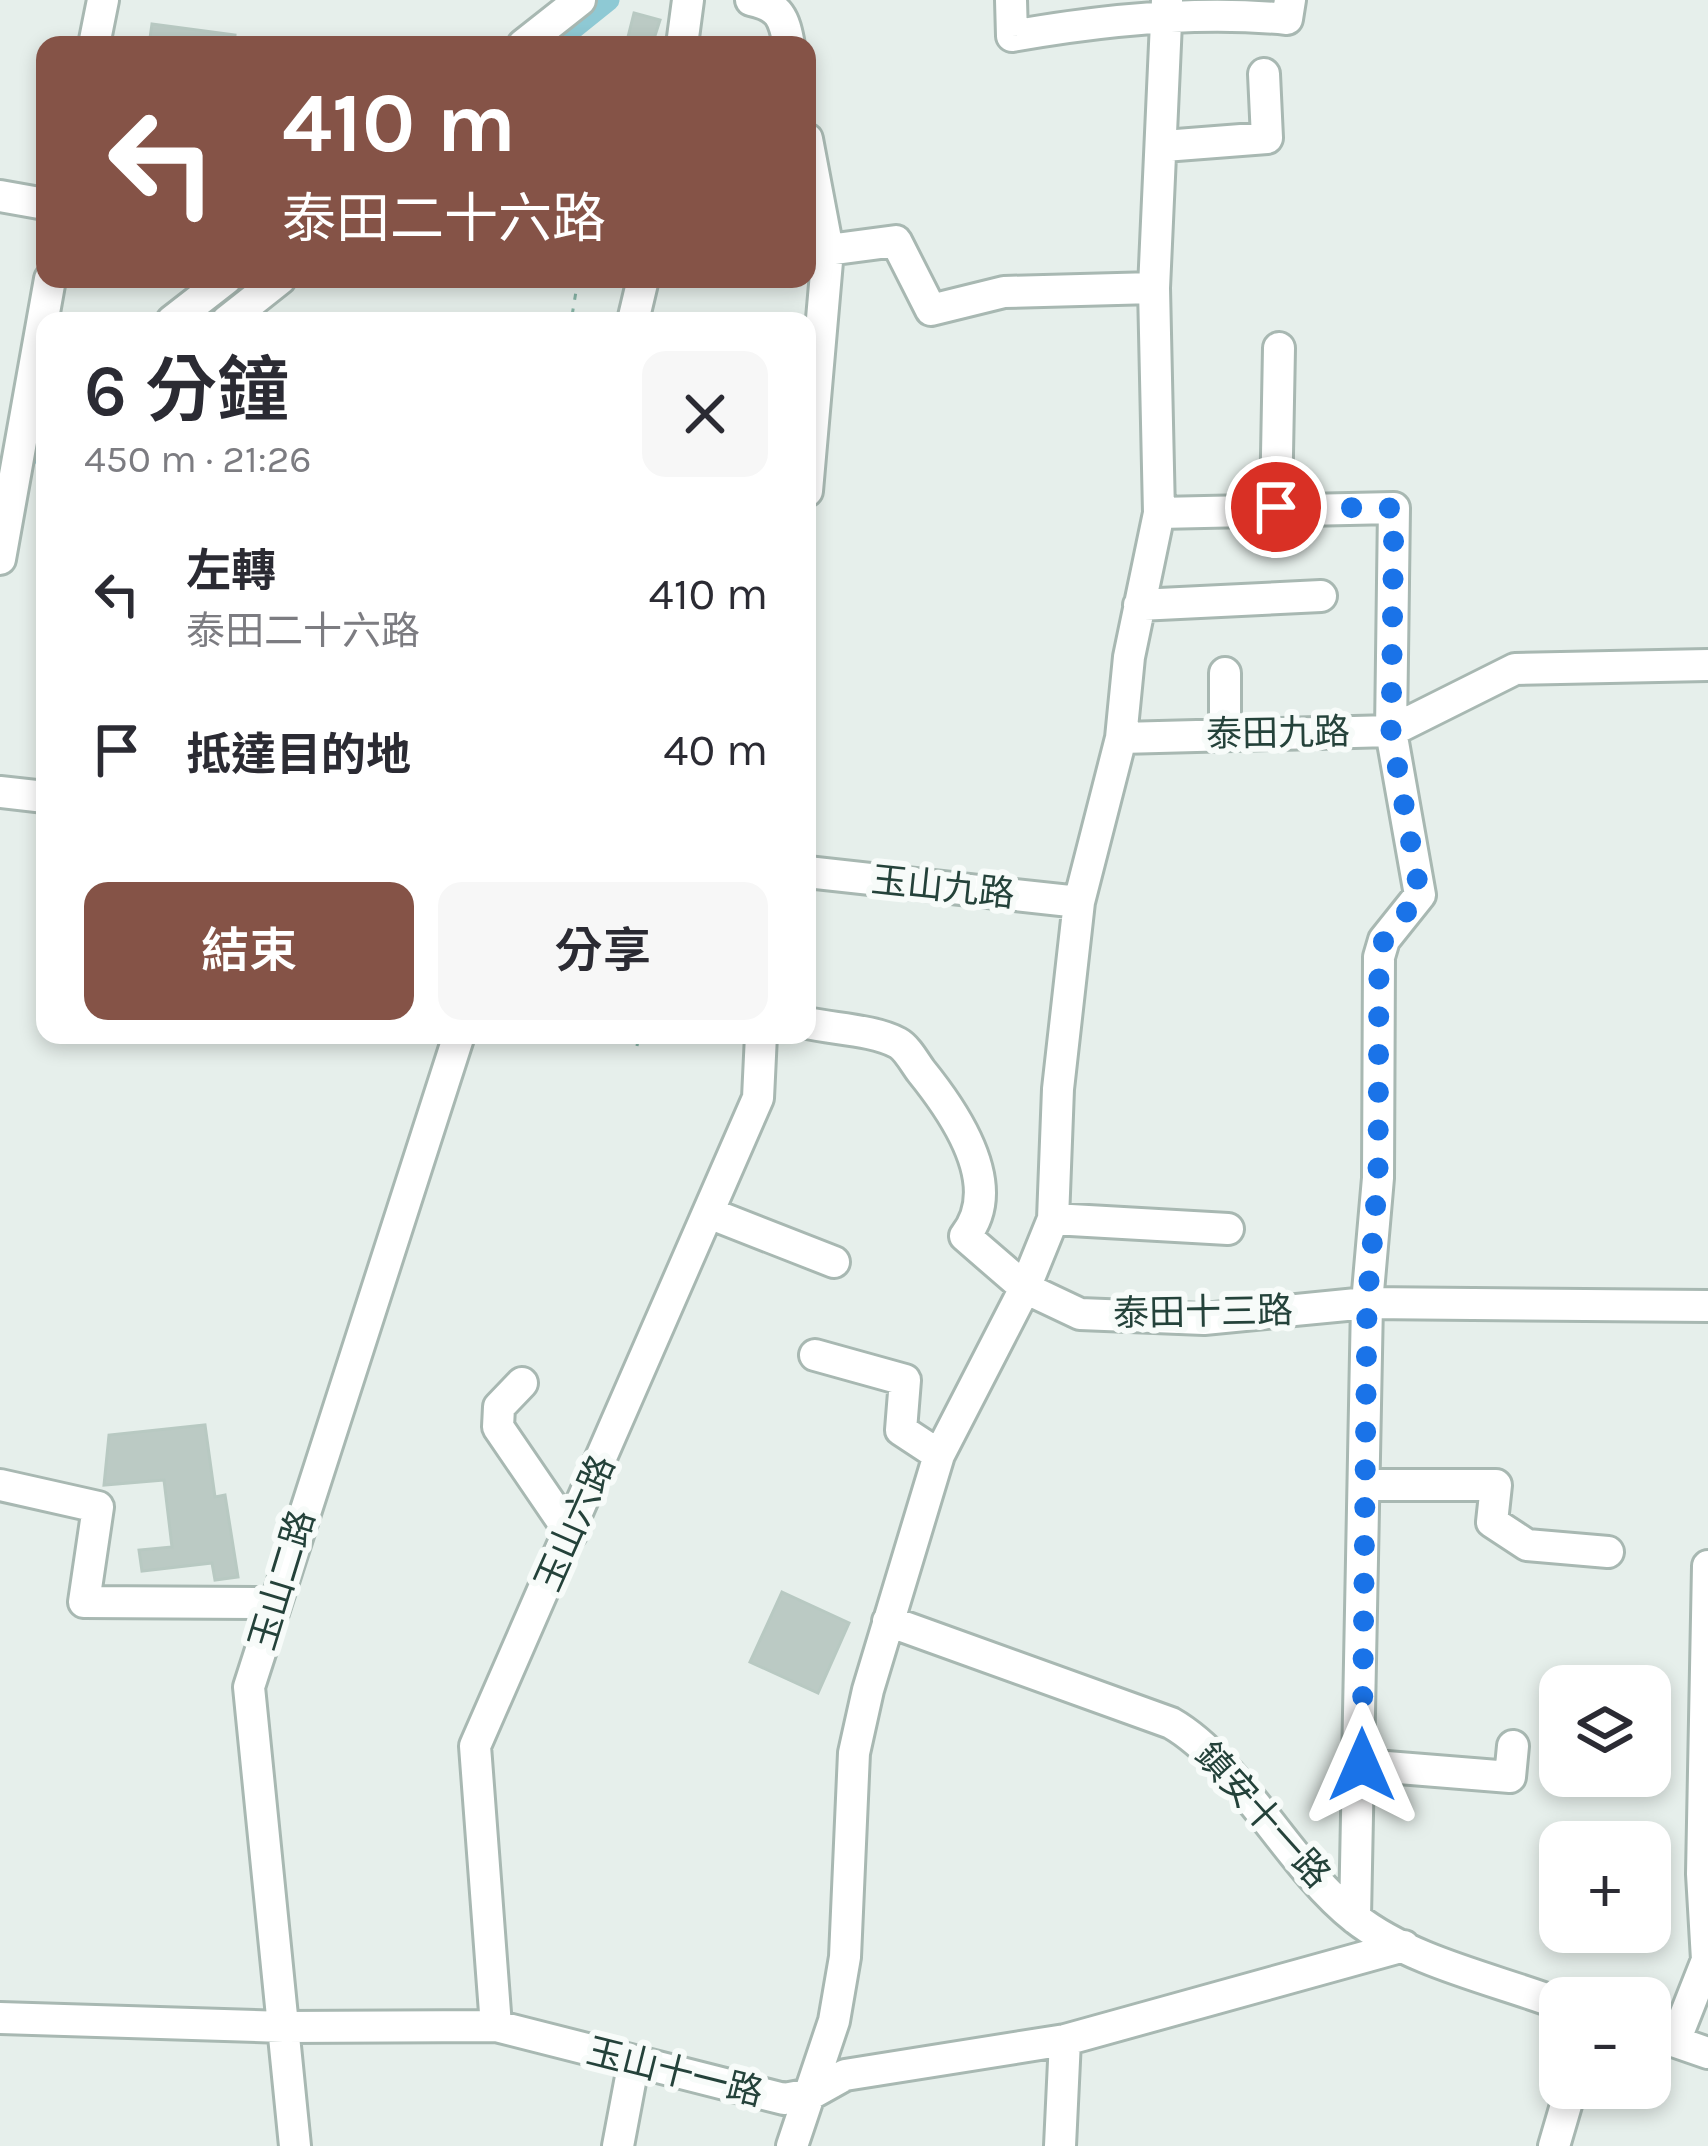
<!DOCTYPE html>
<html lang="zh-TW">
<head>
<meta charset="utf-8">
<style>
	:root { --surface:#fff; --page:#f7f7f7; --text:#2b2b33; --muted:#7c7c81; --accent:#855347 }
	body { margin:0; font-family:Karla,"Noto Sans TC",sans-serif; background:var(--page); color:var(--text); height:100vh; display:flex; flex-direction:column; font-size:45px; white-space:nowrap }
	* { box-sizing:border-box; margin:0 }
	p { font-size:39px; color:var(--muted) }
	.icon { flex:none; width:66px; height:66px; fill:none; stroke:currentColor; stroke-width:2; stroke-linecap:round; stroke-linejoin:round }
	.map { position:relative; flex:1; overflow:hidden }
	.drawer { position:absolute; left:36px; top:312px; width:780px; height:732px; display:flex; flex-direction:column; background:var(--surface); border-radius:24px; box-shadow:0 6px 18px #0003 }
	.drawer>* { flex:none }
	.guide { position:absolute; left:36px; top:36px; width:780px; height:252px; border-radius:24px; box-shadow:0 6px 18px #0003; background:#855347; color:#fff; overflow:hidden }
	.tools { position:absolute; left:1539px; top:1665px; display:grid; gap:24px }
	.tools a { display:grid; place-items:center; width:132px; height:132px; border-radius:24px; background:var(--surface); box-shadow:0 6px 18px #0003; font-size:60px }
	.pin { position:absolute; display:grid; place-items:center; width:102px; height:102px; color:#fff; margin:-51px; border:6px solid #fff; border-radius:50%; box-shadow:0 3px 12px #0007 }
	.me { position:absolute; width:132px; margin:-66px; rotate:0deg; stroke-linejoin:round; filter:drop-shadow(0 0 9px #0008) }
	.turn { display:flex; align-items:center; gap:42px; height:252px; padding:0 48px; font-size:54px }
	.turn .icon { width:156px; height:156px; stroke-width:2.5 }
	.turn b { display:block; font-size:84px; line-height:102px }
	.round { display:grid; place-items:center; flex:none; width:126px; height:126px; border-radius:24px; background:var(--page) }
	.summary { display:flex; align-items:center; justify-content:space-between; height:204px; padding:0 48px }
	h1 { font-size:72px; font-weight:600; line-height:90px }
	.button { display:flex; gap:24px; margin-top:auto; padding:24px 48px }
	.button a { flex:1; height:138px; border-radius:24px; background:var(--accent); color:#fff; font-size:48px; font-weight:600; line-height:138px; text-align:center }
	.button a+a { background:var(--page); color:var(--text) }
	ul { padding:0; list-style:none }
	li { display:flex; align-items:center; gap:36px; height:156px; padding:0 48px }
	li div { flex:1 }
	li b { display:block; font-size:45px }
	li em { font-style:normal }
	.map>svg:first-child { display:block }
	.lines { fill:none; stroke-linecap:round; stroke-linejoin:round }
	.canal { stroke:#8ec9d4; stroke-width:21 }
	.building { fill:#bbcac4; stroke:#b8c9c2; stroke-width:3 }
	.minor-casing { stroke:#a8b8b2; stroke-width:36 }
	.path { stroke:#86b3a5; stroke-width:3; stroke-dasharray:6 9; stroke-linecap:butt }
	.minor { stroke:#fff; stroke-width:30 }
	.route { stroke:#1a73e8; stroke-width:21; stroke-dasharray:0 37.8 }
	.labels { text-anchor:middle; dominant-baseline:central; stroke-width:12; stroke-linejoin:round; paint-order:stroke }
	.street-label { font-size:36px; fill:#24423a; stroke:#f7fbf9 }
</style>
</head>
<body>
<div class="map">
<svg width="1708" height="2146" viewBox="0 0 1708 2146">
	<rect width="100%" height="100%" fill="#e6efeb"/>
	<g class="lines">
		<path class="canal" d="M553 45 609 0
			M201 321 255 279
			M14 467 45 443"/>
	</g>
	<path class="building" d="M634 13 660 20 652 45H626Z
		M152 24 235 35 234 45H149Z
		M205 1425 215 1497 225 1495 238 1577 215 1580 212 1563 142 1571 139 1550 172 1547 164 1480 104 1485 109 1435Z
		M782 1592 849 1623 818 1693 750 1662Z"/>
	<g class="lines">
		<defs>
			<path id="minor" d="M751 0C780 6 784 18 789 45
				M1011 0 1012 36C1102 20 1196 10 1287 19L1290 0
				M94 45 103 0
				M523 45 580 0
				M682 45 688 0
				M807 139 828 250 807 491
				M1164 146 1267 138 1264 74
				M0 196 45 204
				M828 250 896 241 931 310 1004 292 1154 288
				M172 321 226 279
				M227 321 280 279
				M633 321 643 279
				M1276 507 1279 348
				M1159 513 1394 508 1391 731 1420 895 1384 940 1379 957 1378 1178 1367 1303 1355 1918
				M0 559 50 279
				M1139 605 1321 596
				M1225 732V673
				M1121 738 1391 731 1515 669 1708 665
				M0 792 45 797
				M807 872 1079 902
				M807 1023C834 1029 874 1030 898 1043 907 1048 915 1063 921 1071 955 1113 1005 1186 965 1236L1025 1288 1080 1314 1204 1319 1367 1303 1708 1306
				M709 1213 834 1262
				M1053 1219 1228 1229
				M815 1355 905 1380 901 1430 939 1455
				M522 1383 499 1407 498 1427 571 1534
				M0 1485 98 1507 84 1602 274 1603
				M1364 1485H1496L1492 1522 1527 1545 1608 1552
				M888 1621 1171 1723C1239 1762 1289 1866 1355 1918 1411 1962 1494 1979 1560 2004
				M1362 1765 1510 1777 1513 1746
				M0 2018 284 2027 496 2026 784 2099 811 2094 845 2075 1065 2040 1404 1946
				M496 2026 475 1746 758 1098 761 1035
				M1650 2033 1708 2053
				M1675 2041 1707 1960 1702 1874 1708 1566
				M295 2146 249 1687 459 1035
				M618 2146 634 2061
				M792 2146 834 2021 845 1957 854 1753 868 1690 939 1455 1025 1288 1053 1219 1058 1089 1079 902 1121 738 1129 657 1159 513 1154 288 1167 0
				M1060 2146 1065 2040
				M1554 2146 1571 2088"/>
		</defs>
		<use href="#minor" class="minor-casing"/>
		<path class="path" d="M578 279 572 316 580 321
			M637 1046 639 1035"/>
		<use href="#minor" class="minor"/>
	</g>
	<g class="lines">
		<path class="route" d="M1276 507 1394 508 1391 731 1420 895 1384 940 1379 957 1378 1178 1367 1304 1362 1765"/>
	</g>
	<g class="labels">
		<g class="street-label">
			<text transform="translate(1278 733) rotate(-1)">泰田九路</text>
			<text transform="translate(943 887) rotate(6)">玉山九路</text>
			<text transform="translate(1203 1312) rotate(-1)">泰田十三路</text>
			<text transform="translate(575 1523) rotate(-66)">玉山六路</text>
			<text transform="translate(282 1580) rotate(-73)">玉山二路</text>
			<text transform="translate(1263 1815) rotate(48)">鎮安十一路</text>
			<text transform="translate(675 2072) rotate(14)">玉山十一路</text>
		</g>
	</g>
</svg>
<div class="tools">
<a><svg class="icon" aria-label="layers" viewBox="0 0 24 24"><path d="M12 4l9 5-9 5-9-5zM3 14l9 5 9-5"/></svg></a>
<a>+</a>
<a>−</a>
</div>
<div class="pin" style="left:1276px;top:507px;background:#d93025"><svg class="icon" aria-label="arrive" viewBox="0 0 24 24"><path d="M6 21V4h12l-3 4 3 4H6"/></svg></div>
<svg class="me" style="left:1362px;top:1765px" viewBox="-20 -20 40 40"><path d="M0-17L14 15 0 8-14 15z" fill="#1a73e8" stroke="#fff" stroke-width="4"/></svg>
<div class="guide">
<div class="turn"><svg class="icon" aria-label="left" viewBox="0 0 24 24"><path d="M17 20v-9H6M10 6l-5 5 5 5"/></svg><div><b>410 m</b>泰田二十六路</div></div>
</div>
<section class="drawer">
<div class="summary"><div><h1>6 分鐘</h1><p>450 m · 21:26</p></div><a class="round"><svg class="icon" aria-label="close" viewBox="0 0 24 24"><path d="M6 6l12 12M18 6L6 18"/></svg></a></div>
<ul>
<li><svg class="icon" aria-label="left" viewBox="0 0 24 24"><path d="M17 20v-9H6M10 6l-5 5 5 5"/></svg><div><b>左轉</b><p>泰田二十六路</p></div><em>410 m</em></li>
<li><svg class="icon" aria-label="arrive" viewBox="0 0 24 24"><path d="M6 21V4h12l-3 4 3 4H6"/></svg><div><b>抵達目的地</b></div><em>40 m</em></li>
</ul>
<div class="button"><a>結束</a><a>分享</a></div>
</section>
</div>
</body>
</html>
